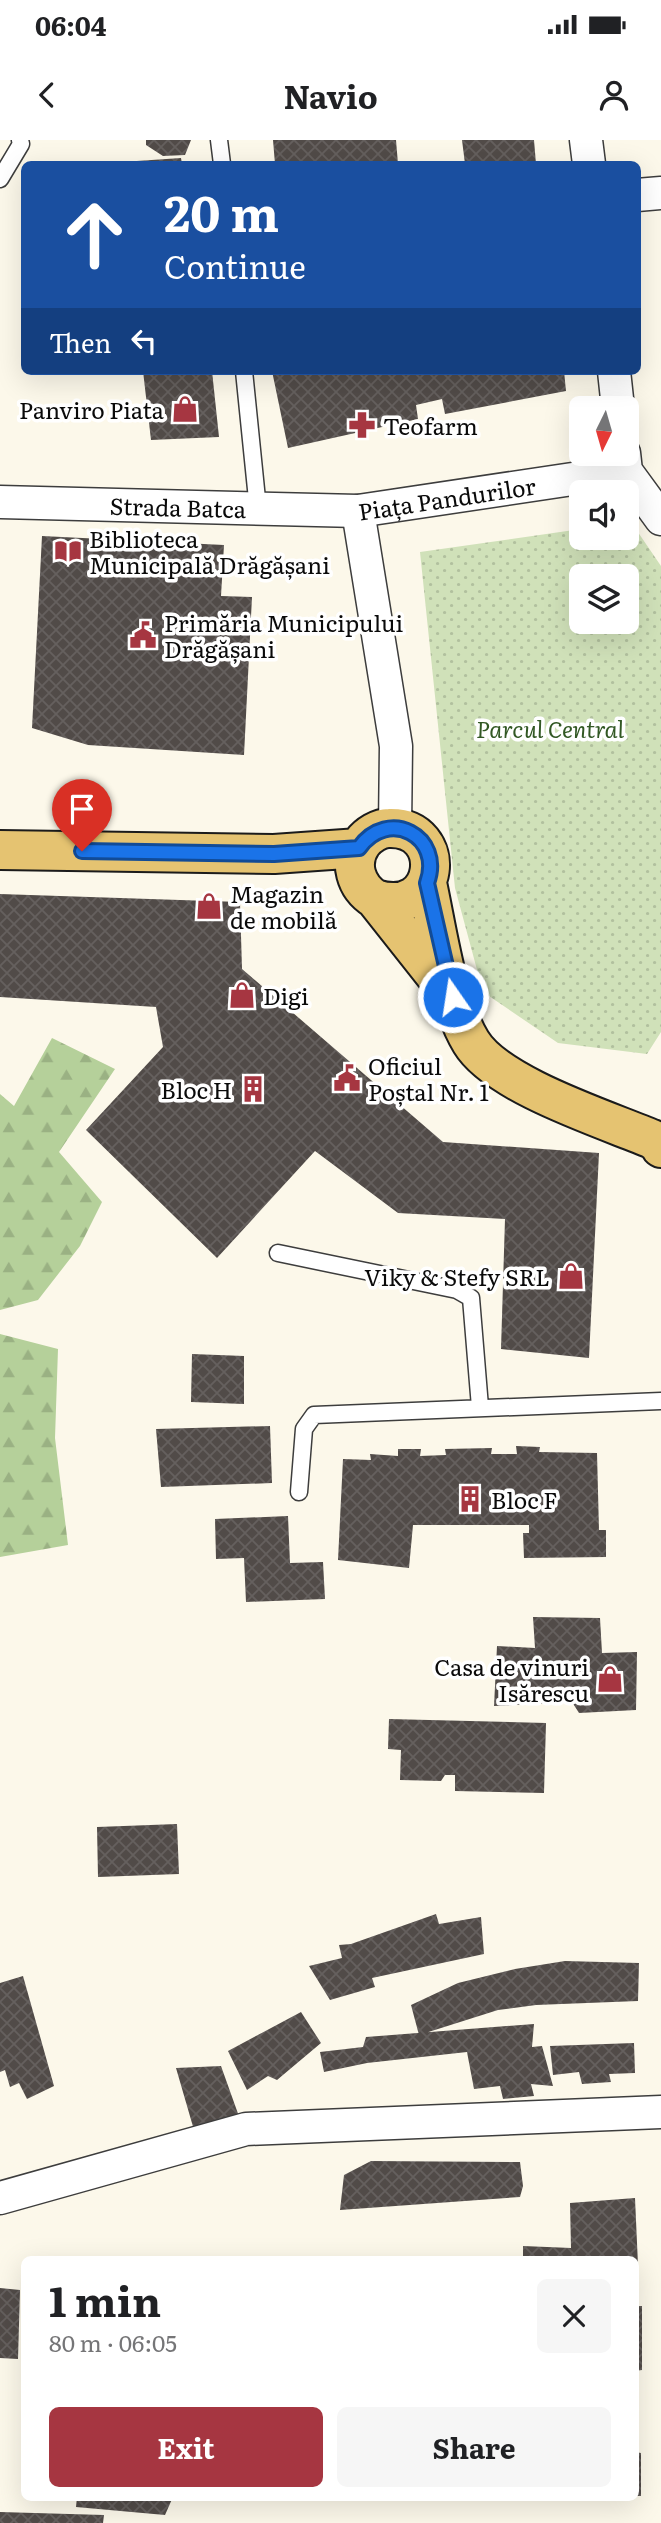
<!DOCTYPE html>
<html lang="en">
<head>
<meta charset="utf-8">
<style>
	:root { --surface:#fff; --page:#f6f6f6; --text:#202124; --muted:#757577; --accent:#a63641 }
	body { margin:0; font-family:Literata,serif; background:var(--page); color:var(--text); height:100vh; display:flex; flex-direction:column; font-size:26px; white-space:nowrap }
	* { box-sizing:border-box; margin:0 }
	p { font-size:23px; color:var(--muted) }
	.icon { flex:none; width:38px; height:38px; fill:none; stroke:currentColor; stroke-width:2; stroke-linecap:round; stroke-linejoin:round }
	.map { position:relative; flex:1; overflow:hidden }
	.panel { position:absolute; left:21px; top:2116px; width:618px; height:245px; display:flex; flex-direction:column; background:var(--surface); border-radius:10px; box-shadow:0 7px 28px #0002 }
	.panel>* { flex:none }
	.guide { position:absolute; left:21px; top:21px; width:620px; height:214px; border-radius:10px; box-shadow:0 7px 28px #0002; background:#1a4fa0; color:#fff; overflow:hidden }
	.needle { width:46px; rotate:185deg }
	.buttons { position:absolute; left:569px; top:256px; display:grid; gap:14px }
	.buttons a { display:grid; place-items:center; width:70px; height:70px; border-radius:10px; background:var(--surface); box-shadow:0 7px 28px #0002; font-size:35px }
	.pin { position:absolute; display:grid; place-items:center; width:60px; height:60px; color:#fff; margin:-72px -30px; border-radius:50% 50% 50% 0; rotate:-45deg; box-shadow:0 0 7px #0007 }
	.pin .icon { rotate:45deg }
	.me { position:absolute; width:77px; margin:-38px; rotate:347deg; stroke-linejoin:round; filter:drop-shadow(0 0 5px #0008) }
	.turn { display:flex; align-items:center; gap:24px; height:147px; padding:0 28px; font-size:32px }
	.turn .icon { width:91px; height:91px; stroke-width:2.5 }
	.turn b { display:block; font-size:49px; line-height:60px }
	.then { display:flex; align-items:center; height:66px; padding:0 28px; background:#0003; gap:14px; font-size:26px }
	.round { display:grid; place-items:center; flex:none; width:74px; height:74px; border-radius:10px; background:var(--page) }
	.head { display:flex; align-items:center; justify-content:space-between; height:119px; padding:0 28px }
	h1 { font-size:42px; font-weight:700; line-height:52px }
	.primary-button { display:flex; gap:14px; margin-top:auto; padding:14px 28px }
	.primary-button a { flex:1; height:80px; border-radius:10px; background:var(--accent); color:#fff; font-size:28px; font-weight:700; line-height:80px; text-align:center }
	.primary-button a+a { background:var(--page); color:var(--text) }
	.status { display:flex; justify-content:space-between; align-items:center; height:49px; padding:0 35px; background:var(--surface); direction:ltr }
	.status svg { height:19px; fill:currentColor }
	header { display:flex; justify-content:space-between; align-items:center; height:91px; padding:0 28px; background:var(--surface); font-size:32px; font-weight:700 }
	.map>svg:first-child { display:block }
	.forest { fill:url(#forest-firs) }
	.park { fill:url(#park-dots); fill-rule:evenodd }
	.building { fill:url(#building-cross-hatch) }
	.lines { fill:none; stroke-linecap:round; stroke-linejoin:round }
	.lane-casing { stroke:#3d3d3d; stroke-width:19 }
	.street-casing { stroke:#3d3d3d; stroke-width:35 }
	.primary-casing { stroke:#1b1b1b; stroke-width:42 }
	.lane { stroke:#fff; stroke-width:16 }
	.street { stroke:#fff; stroke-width:32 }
	.primary { stroke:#e5c371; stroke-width:38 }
	.route-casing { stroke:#114b97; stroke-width:18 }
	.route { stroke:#1a73e8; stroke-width:12 }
	.labels { text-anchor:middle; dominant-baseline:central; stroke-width:7; stroke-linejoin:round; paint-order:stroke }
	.poi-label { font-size:23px; fill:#0a0a0a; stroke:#fff; text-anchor:start }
	.street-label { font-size:23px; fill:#0a0a0a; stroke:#fff }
	.park-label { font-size:23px; font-style:italic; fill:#325824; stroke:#fff }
</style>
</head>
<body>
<div class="status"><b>06:04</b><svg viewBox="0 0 49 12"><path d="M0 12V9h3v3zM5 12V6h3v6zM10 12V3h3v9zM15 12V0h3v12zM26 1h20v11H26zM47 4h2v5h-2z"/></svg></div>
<header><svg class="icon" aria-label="back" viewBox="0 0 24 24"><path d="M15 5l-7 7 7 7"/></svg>Navio<svg class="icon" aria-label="person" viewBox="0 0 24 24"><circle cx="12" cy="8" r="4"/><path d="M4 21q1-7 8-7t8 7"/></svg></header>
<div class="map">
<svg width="661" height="2383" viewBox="0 0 661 2383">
	<defs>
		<pattern id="forest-firs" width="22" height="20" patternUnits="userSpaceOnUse" patternTransform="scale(1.75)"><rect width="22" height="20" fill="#b5d09a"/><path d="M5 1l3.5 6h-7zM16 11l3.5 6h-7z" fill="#9ab183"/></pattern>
		<pattern id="park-dots" width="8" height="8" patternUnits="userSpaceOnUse" patternTransform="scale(1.75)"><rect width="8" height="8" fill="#d0e1b9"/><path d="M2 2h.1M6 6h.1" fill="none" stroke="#b1c09e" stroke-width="1.8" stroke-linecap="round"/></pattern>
		<pattern id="building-cross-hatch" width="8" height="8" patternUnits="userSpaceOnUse" patternTransform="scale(1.75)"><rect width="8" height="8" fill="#514b48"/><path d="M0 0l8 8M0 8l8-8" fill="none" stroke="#65605e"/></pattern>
	</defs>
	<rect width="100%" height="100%" fill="#fcf8ea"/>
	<path class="forest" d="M52 898 115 929 59 1012 102 1062 80 1106 38 1160 0 1170V954L14 966Z
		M0 1194 58 1209 55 1298 68 1405 0 1417Z"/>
	<path class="park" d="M627 382H631L661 426V892L647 914 558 903 483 852 455 748 420 412 581 389V397H626ZM581 436H626V481H581Z"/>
	<path class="building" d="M146 0H191L185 15 163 16 146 5Z
		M273 0H396L398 24H275Z
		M462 0H534L536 24H465Z
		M181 18 182 24H122V22Z
		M143 231H212L219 297 151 300Z
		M272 231H564L566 251 445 274 442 259 416 265 418 279 288 308Z
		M42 396 224 405 221 456 252 457 244 615 88 605 32 588Z
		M0 754 240 762 242 829 443 1002 599 1013 589 1218 501 1209 505 1079 398 1073 315 1011 217 1118 86 990 163 907 156 867 0 857Z
		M192 1214 244 1216V1264L191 1262Z
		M270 1286 272 1343 161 1347 156 1289Z
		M516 1306 540 1307 539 1312 597 1313 599 1390H606V1417L524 1418 523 1393H529V1385H413L409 1428 338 1420 343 1319 371 1320 370 1314 398 1316V1309H421L420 1316 446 1315 445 1309 492 1308 491 1314H517Z
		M288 1376 290 1423 323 1422 325 1459 246 1462 244 1418 216 1419 215 1379Z
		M533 1477 600 1478 602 1513 637 1512 636 1570 579 1573 572 1562 494 1566 497 1506 535 1508Z
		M389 1579 546 1583 544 1653 455 1651V1635H445L441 1641 400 1640 401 1610 388 1609Z
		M177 1684 179 1734 98 1737 97 1687Z
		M436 1774 439 1784 481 1777 484 1814 372 1838 375 1847 330 1860 309 1826 342 1818 339 1805 351 1804Z
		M565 1821 639 1823 638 1861 536 1865 498 1870 419 1895 411 1865 458 1843 515 1829Z
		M23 1836 54 1946 27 1959 19 1943 10 1947 5 1930 0 1932V1843Z
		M301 1872 321 1903 277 1940 268 1936 247 1950 228 1911Z
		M534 1884 532 1907 542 1906 553 1946 531 1944 534 1956 503 1959 500 1946 474 1949 467 1912 367 1923 324 1932 320 1912 363 1907 366 1897Z
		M634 1903 635 1933 609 1934 611 1942 582 1944 579 1932 553 1935 550 1906Z
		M221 1926 241 1982 196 1997 176 1928Z
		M371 2021 520 2022 523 2046 520 2057 340 2070 344 2035Z
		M635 2058 638 2125H635V2119H523V2106L571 2108 570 2063Z
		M0 2148 20 2150 18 2219 0 2218Z
		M635 2166H642V2230L635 2231Z
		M635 2312 641 2313V2356H635Z
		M77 2357H173L165 2375 76 2367Z
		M0 2372 104 2375 103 2383H0Z"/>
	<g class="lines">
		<defs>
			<path id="lane" d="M219 0 222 24
				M0 39 21 4 20 0
				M244 231 258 369
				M278 1113 457 1150 471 1158 480 1267
				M299 1352 304 1289 314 1275 661 1261"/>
			<g id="street">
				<path d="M586 0 589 24"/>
				<path d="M637 55 661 53"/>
				<path d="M614 231 618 268"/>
				<path d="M624 313 626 331 661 379"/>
				<path id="s1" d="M0 362 358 371 626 331"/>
				<path d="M358 371 396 606 395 688"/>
				<path d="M0 2058 246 1989 661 1972"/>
			</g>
			<path id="primary" d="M0 710 274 714 359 708
				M427 743C437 789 447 863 471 902 497 945 604 979 652 999L659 1004 661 1008
				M375 759C441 780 450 686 389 688 379 688 368 695 362 703 348 723 356 747 375 759L447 850"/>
		</defs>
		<use href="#lane" class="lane-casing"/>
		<use href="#street" class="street-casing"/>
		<use href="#primary" class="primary-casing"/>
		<use href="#lane" class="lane"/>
		<use href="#street" class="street"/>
		<use href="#primary" class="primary"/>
	</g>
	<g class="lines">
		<defs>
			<path id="route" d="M82 711 274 714 359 708C388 667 444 696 427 743L453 857"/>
		</defs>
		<use href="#route" class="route-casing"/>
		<use href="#route" class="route"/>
	</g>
	<defs>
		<symbol id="shop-bare" viewBox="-9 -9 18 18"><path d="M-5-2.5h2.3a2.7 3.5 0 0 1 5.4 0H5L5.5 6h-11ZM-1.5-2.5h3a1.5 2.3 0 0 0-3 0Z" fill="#a63641" stroke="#fff" stroke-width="2.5" paint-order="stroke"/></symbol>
		<symbol id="pharmacy-bare" viewBox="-9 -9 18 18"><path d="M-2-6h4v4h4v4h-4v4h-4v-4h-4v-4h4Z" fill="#a63641" stroke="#fff" stroke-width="2.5" paint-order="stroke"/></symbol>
		<symbol id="library-bare" viewBox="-9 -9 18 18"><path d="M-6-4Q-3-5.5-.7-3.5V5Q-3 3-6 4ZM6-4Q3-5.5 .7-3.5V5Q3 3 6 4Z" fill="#a63641" stroke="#fff" stroke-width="2.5" paint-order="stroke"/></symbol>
		<symbol id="civic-bare" viewBox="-9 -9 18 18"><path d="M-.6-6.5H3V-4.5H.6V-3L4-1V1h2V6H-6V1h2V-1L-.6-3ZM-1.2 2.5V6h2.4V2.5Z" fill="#a63641" stroke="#fff" stroke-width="2.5" paint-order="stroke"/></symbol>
		<symbol id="building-bare" viewBox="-9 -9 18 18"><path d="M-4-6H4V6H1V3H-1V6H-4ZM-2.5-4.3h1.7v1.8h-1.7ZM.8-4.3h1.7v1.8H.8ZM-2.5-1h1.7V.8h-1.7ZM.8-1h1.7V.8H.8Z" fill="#a63641" stroke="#fff" stroke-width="2.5" paint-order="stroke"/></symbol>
	</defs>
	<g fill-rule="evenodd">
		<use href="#shop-bare" x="166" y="250" width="38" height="38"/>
		<use href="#pharmacy-bare" x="343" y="266" width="38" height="38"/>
		<use href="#library-bare" x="49" y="392" width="38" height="38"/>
		<use href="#civic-bare" x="124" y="476" width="38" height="38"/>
		<use href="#shop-bare" x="190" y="747" width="38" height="38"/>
		<use href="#shop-bare" x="223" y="836" width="38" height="38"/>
		<use href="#civic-bare" x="328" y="919" width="38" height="38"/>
		<use href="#building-bare" x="234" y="930" width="38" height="38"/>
		<use href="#shop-bare" x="552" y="1117" width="38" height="38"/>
		<use href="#building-bare" x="451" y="1340" width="38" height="38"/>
		<use href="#shop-bare" x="591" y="1520" width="38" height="38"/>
	</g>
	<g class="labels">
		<g class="poi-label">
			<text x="164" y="269" text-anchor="end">Panviro Piata</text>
			<text x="383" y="285">Teofarm</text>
			<text x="89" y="398">Biblioteca<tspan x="89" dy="26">Municipală Drăgășani</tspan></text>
			<text x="164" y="482">Primăria Municipului<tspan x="164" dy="26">Drăgășani</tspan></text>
			<text x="230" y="753">Magazin<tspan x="230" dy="26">de mobilă</tspan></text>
			<text x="263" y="855">Digi</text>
			<text x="368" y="925">Oficiul<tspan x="368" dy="26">Poștal Nr. 1</tspan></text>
			<text x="232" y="949" text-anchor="end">Bloc H</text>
			<text x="550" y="1136" text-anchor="end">Viky &amp; Stefy SRL</text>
			<text x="491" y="1359">Bloc F</text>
			<text x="589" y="1526" text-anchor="end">Casa de vinuri<tspan x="589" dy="26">Isărescu</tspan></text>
		</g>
		<g class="street-label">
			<text stroke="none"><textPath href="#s1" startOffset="448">Piața Pandurilor</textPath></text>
			<text stroke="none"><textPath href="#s1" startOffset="178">Strada Batca</textPath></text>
		</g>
		<g class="park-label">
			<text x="550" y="588">Parcul Central</text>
		</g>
	</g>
</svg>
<div class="buttons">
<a><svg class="needle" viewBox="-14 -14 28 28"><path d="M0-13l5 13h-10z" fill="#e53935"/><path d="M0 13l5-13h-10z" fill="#757577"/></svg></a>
<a><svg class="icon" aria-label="sound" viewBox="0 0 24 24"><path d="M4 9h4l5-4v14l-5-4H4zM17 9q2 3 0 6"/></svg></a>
<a><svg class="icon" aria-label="layers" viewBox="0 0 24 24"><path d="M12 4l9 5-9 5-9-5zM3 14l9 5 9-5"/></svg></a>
</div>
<div class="pin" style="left:82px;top:711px;background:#d93025"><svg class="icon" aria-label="arrive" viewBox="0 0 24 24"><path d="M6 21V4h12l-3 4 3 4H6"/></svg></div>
<svg class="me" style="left:453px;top:857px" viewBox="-20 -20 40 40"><circle r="17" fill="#1a73e8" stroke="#fff" stroke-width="3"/><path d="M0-11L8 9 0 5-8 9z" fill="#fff"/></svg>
<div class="guide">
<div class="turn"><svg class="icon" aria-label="ahead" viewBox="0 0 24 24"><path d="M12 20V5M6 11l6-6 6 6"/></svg><div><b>20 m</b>Continue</div></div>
<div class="then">Then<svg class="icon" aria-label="left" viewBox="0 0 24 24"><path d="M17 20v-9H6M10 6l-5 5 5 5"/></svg></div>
</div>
<section class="panel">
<div class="head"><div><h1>1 min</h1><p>80 m · 06:05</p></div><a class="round"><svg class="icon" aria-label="close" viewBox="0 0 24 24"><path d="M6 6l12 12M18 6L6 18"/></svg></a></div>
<div class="primary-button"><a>Exit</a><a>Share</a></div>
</section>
</div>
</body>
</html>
